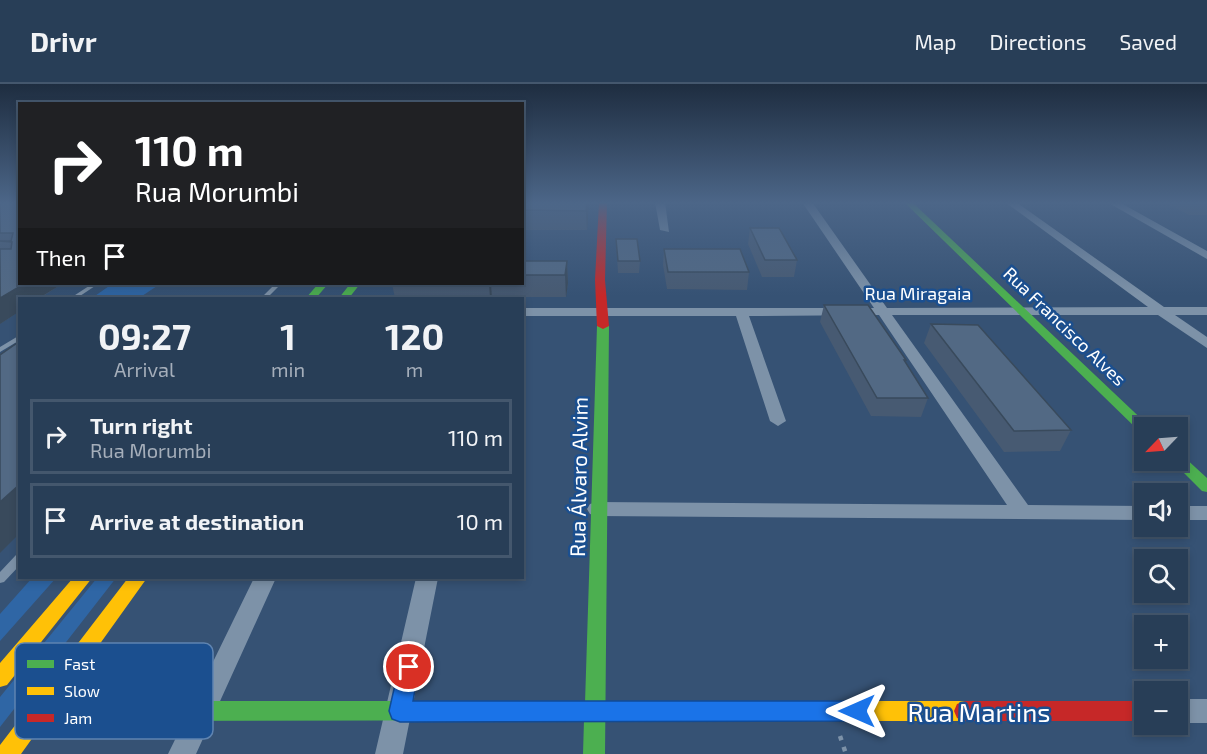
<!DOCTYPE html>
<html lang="en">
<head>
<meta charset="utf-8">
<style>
	:root { --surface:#283e57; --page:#344961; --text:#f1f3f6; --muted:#a5aeba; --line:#44576d }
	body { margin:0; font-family:"Exo 2",sans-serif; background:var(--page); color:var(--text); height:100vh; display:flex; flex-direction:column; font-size:22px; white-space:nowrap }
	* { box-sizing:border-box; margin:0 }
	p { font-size:20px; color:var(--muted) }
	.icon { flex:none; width:33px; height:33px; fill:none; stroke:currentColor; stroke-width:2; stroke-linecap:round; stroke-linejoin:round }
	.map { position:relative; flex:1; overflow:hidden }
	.panel { position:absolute; left:18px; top:213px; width:506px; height:282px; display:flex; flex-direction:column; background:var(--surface); border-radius:0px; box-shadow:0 3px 9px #0003,0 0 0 2px var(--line) }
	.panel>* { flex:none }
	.top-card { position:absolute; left:18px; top:18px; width:506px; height:183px; border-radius:0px; box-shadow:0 3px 9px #0003,0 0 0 2px var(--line); background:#202124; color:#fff; overflow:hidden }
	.needle { width:39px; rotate:245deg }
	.controls { position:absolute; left:1134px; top:333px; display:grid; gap:12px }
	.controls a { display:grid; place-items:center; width:54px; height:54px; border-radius:0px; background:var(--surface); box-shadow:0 3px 9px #0003,0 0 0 2px var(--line); font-size:30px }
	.pin { position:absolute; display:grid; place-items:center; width:51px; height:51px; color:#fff; margin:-26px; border:3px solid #fff; border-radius:50%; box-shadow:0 2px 6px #0007 }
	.me { position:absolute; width:66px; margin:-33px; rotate:270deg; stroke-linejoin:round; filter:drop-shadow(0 0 4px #0008) }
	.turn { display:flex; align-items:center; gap:21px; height:126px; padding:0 18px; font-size:27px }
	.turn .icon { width:78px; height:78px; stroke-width:2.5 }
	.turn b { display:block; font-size:42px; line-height:51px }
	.then { display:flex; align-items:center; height:57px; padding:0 18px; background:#0003; gap:12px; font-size:22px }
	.eta { display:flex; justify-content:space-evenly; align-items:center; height:102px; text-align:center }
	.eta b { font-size:36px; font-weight:700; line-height:42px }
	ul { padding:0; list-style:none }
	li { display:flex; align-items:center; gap:18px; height:75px; margin:0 12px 9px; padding:0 6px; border:3px solid var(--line); border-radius:0px }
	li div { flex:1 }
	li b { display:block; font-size:22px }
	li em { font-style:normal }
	header { display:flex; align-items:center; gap:36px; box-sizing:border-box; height:84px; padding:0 30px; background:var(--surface); border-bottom:2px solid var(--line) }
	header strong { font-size:28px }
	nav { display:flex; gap:33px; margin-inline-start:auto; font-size:21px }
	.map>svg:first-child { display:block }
	.green { fill:#2f66a5 }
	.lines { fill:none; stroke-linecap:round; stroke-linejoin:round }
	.path { stroke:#7d92a8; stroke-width:4.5; stroke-dasharray:4.5 7; stroke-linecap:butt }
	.lane { fill:#7d92a8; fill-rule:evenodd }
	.street { fill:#7d92a8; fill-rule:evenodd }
	.fast { fill:#4caf50; fill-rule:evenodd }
	.slow { fill:#ffc107; fill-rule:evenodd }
	.jam { fill:#c62828; fill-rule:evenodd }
	.wall { fill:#475a72 }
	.shaded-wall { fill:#394a5c }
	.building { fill:#526984; stroke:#394a5c; stroke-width:1.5 }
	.route { fill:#1a73e8; stroke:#114b97; stroke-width:1.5 }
	.labels { text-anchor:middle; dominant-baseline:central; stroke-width:5; stroke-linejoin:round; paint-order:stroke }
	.far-street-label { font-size:18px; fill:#fff; stroke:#1b4f8f }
	.street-label { font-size:21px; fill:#fff; stroke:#1b4f8f }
	.near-street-label { font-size:26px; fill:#fff; stroke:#1b4f8f }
	.key { fill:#1b4f8f; stroke:#5f84b1; stroke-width:1.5 }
	.key-label { font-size:16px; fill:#fff }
</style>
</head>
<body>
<header>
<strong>Drivr</strong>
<nav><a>Map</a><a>Directions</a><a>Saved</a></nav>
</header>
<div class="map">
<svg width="1207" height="670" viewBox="0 0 1207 670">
	<rect width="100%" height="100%" fill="#365274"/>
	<path class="green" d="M112 200H160L139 214H92Z
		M32 494H56L0 557V530Z
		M97 494H116L0 643V613Z"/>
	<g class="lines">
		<path class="path" d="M840 652 846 670"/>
		<path class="lane" d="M92 200H98L77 214H71L72 213Z
			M275 200H281L267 214H261Z
			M20 251V256L0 268V263Z
			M20 470V481L4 498 0 499V488L16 471Z"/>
		<path class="street" d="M655 118H665L669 148 660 146Z
			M802 118H812L887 224 1148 223 1005 118H1016L1164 223H1207V231H1175L1207 253V264L1158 231H892L1028 421 1144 422V436L597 432 590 430 587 425 590 420 597 418 1007 421 879 231 749 232 786 337 778 342 770 337 736 232H522V224H874Z
			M1107 118H1119L1207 167V175Z
			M1178 422H1207V436H1178Z
			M254 494H276L196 670H168Z
			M416 494H438L403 670H375Z
			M1178 615H1207V639H1178Z"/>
		<path class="fast" d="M904 118H912L1151 344H1144V348L1139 347Z
			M318 200H328L316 214H306Z
			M350 200H360L349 214H339Z
			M603 239 609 242 605 670H583L584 636 94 637 86 634 83 627 86 620 94 617H580L585 619 597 242Z
			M1178 370 1183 372 1207 394V408L1202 407 1173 378 1172 376H1178Z"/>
		<path class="slow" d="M73 494H92L7 601 0 603V579Z
			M128 494H147L21 670H0V661Z
			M580 617H965L973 620 976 627 973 634 965 637H580L572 634 569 627 572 620Z"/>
		<path class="jam" d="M599 118H607L605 196 609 242 603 245 597 242 595 196Z
			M965 617H1144V637H965L957 634 954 627 957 620Z"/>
	</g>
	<path class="wall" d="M0 118H20V200H62L0 240Z
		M522 118H589L587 146H522Z
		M1164 118H1207V131H1189Z
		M750 144 797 176 794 193H762L748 160Z
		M616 155 640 177 639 189H618Z
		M664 165 749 188 747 206 667 205 663 181Z
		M522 177H567L568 199 566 213H493L492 214H395L392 200H522Z
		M824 221 906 276 905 279 928 314 921 333 871 332 820 238Z
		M931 240 1071 346 1060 367 1004 368 924 259Z"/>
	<path class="shaded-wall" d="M587 118H589L587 146 586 127Z
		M567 177 568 199 566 213 565 191Z
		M24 200H62L39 214H20V227L0 240V214Z
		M489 200H491L492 214H490Z
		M20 400V449L0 469V418Z"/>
	<path class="building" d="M0 118H20V200H24L0 214V165H11L12 158 0 157H11L13 149H0Z
		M522 118H587L586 127 522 126Z
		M750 144H779L797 176H765Z
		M616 155H637L640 177H618Z
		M664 165H740L749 188H668Z
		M522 177H567L565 191H522Z
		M824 221H868L906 276H904L928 314H877Z
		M931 240 978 241 1071 346 1014 347Z
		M20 257V400L0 418V271Z"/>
	<linearGradient id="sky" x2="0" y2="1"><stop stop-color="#1e2d40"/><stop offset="0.56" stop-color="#4c6688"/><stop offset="1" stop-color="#4c6688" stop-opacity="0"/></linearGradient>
	<rect width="1207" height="212" fill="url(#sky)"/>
	<path class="route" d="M409 574 416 576 419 583 413 617H857L865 620 868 627 865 634 857 637 400 638 392 635 389 627 399 583 402 576Z"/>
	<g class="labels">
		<g class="far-street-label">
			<text x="918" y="209">Rua Miragaia</text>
			<text transform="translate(1065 242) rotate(44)">Rua Francisco Alves</text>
		</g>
		<g class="street-label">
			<text transform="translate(578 393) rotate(-89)">Rua Álvaro Alvim</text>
		</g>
		<g class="near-street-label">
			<text x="979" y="627">Rua Martins</text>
		</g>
	</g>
	<rect x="15" y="559" width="198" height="96" rx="9" class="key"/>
	<rect x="27" y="576" width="27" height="8" fill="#4caf50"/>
	<rect x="27" y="603" width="27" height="8" fill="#ffc107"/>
	<rect x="27" y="630" width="27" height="8" fill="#c62828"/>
	<g class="key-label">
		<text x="64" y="586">Fast</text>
		<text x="64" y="613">Slow</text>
		<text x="64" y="640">Jam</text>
	</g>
</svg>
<div class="controls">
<a><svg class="needle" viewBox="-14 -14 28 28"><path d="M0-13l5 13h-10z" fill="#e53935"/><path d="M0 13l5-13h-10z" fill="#a5aeba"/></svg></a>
<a><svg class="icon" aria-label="sound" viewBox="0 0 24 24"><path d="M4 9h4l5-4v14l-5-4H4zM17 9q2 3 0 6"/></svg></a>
<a><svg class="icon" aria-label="search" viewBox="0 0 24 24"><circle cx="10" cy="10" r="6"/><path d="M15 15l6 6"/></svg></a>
<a>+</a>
<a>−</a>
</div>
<div class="pin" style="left:409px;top:583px;background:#d93025"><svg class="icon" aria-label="arrive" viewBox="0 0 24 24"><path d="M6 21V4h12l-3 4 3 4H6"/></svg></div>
<svg class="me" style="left:857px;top:627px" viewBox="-20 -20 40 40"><path d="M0-17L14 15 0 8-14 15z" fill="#1a73e8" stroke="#fff" stroke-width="4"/></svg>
<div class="top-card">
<div class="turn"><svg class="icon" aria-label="right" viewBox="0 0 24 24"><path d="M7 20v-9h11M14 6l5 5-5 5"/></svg><div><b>110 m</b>Rua Morumbi</div></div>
<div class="then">Then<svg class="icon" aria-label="arrive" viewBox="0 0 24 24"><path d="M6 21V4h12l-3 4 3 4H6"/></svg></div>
</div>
<section class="panel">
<div class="eta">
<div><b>09:27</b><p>Arrival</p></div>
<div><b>1</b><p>min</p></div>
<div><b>120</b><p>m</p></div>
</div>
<ul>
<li><svg class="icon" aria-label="right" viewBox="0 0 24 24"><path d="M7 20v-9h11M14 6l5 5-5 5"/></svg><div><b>Turn right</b><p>Rua Morumbi</p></div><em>110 m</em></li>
<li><svg class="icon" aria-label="arrive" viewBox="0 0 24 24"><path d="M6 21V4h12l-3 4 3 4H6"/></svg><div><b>Arrive at destination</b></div><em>10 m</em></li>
</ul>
</section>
</div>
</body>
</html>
